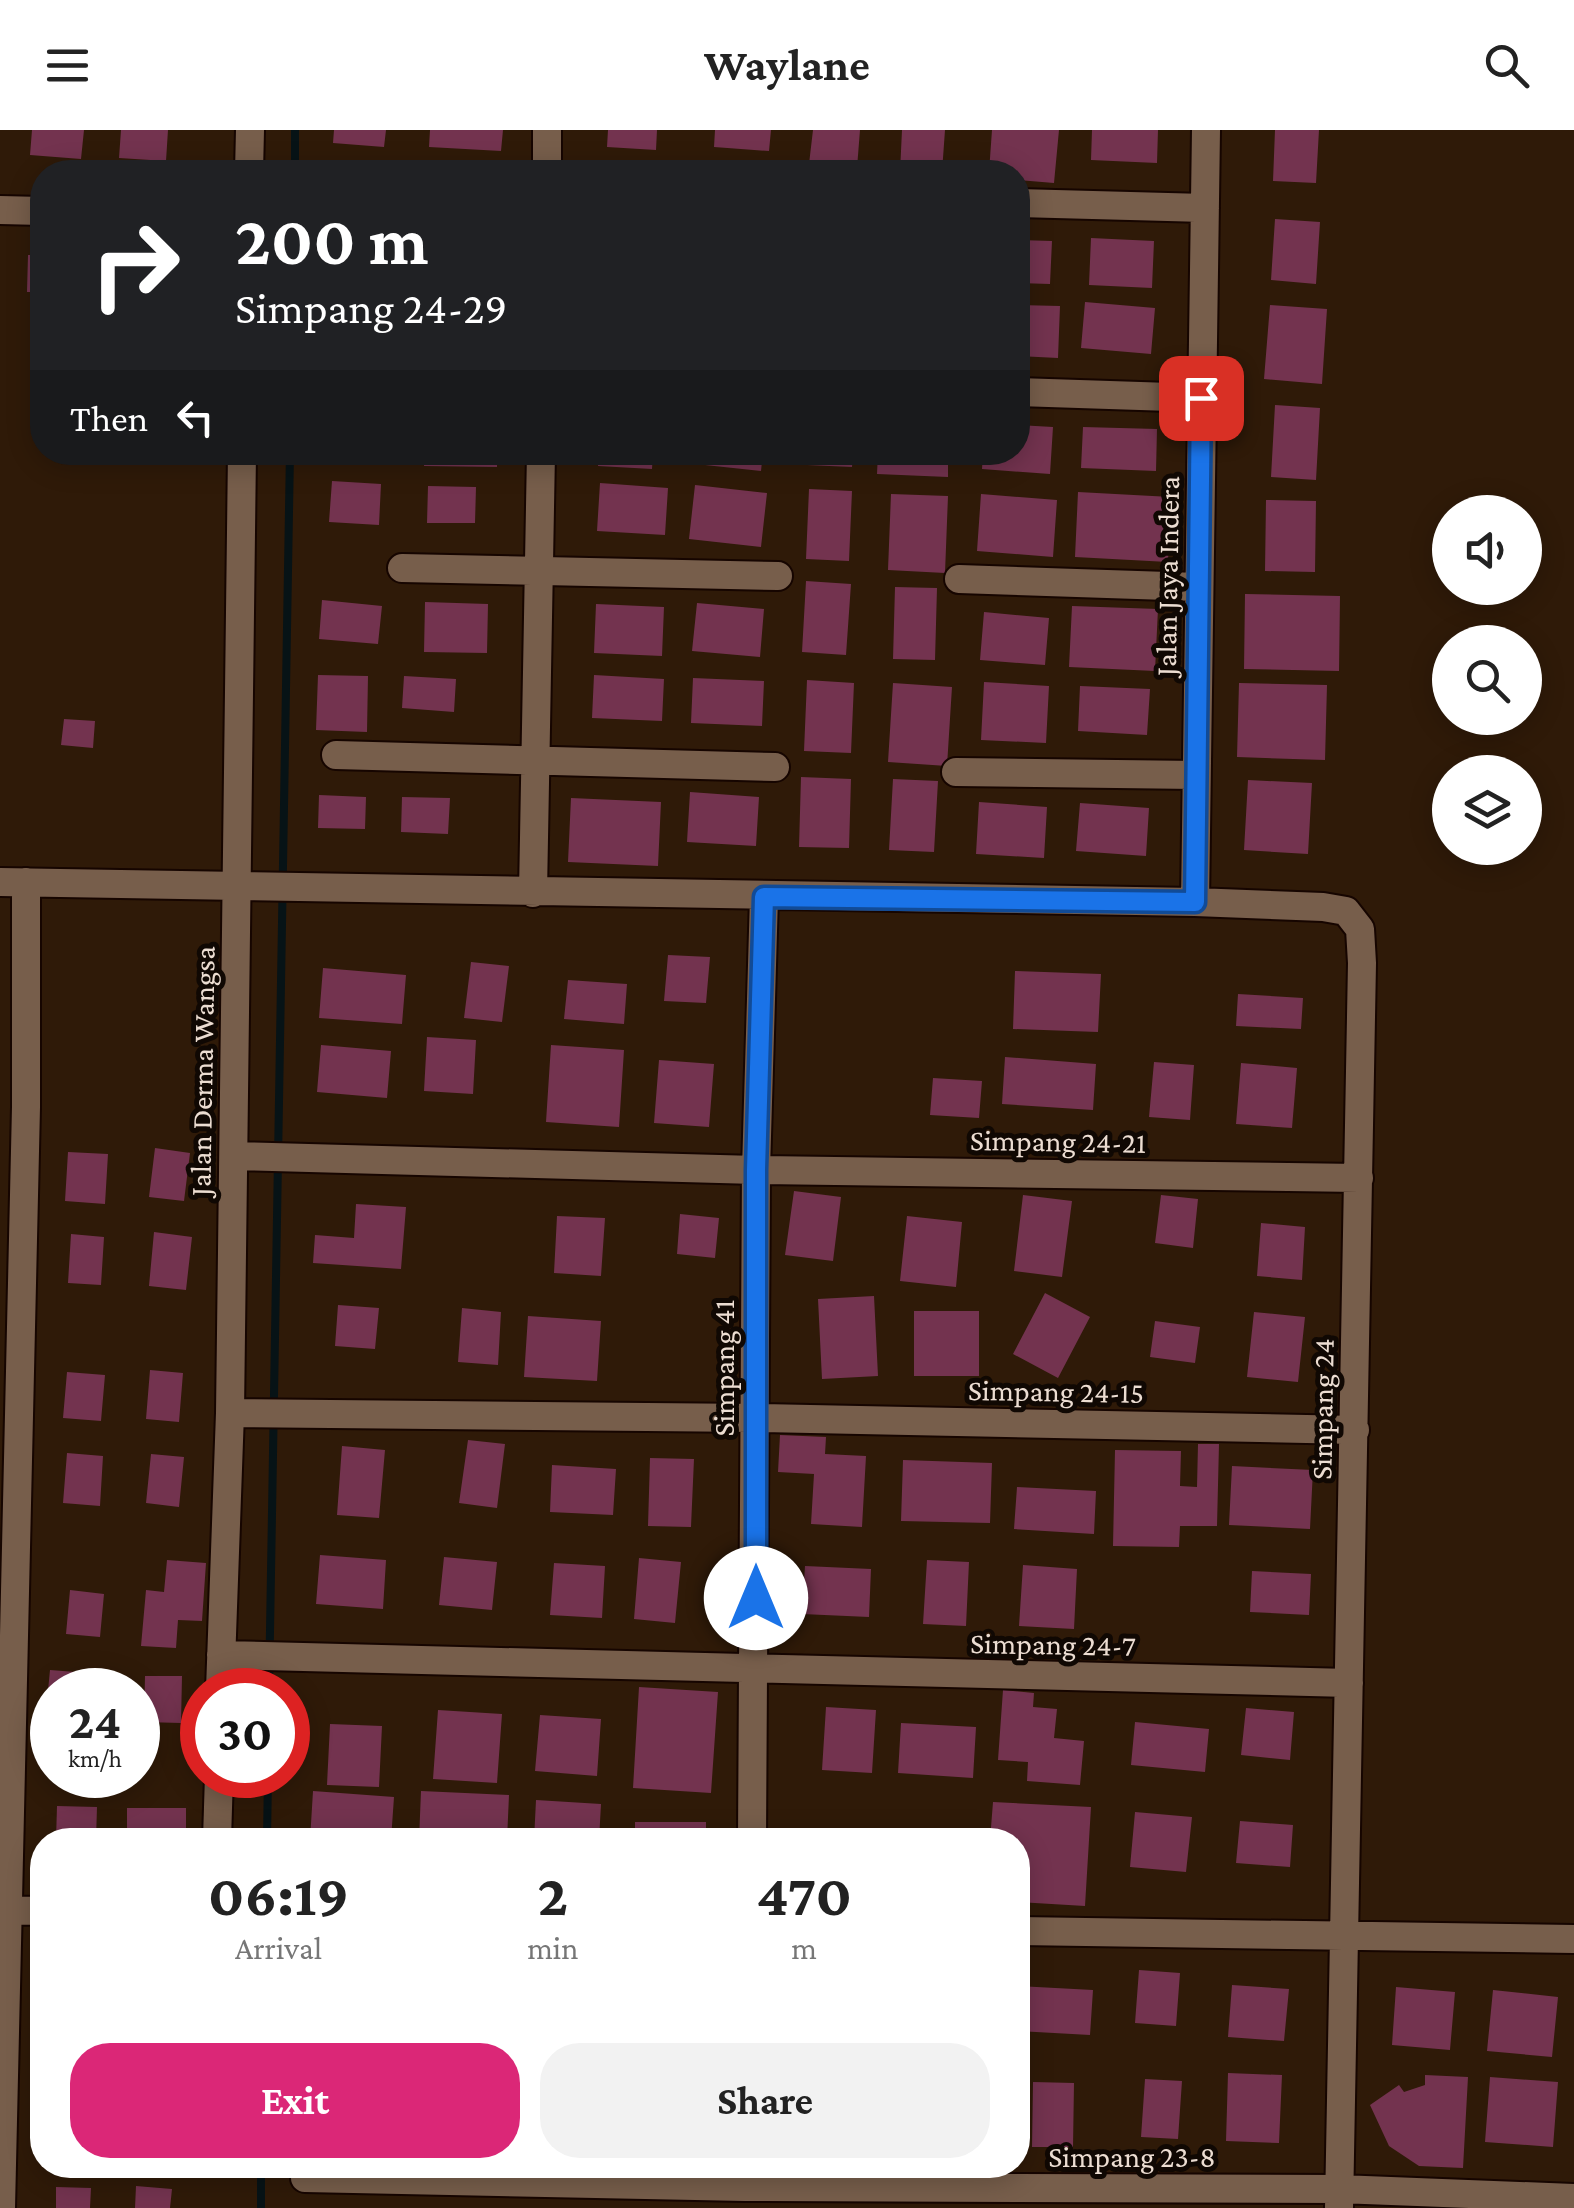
<!DOCTYPE html>
<html lang="en">
<head>
<meta charset="utf-8">
<style>
	:root { --surface:#fff; --page:#f2f2f2; --text:#222; --muted:#767676; --accent:#db2777 }
	body { margin:0; font-family:"Crimson Pro",serif; background:var(--page); color:var(--text); height:100vh; display:flex; flex-direction:column; font-size:38px; white-space:nowrap }
	* { box-sizing:border-box; margin:0 }
	p { font-size:32px; color:var(--muted) }
	.icon { flex:none; width:55px; height:55px; fill:none; stroke:currentColor; stroke-width:2; stroke-linecap:round; stroke-linejoin:round }
	.map { position:relative; flex:1; overflow:hidden }
	.sheet { position:absolute; left:30px; top:1698px; width:1000px; height:350px; display:flex; flex-direction:column; background:var(--surface); border-radius:40px; box-shadow:0 5px 25px #0003 }
	.sheet>* { flex:none }
	.hud { position:absolute; left:30px; top:30px; width:1000px; height:305px; border-radius:40px; box-shadow:0 5px 25px #0003; background:#202124; color:#fff; overflow:hidden }
	.tools { position:absolute; left:1432px; top:365px; display:grid; gap:20px }
	.tools a { display:grid; place-items:center; width:110px; height:110px; border-radius:50%; background:var(--surface); box-shadow:0 5px 25px #0003; font-size:50px }
	.speed { position:absolute; left:30px; top:1538px; display:flex; gap:20px; font-size:50px; font-weight:700; text-align:center }
	.speed>* { display:grid; place-content:center; width:130px; height:130px; border-radius:50%; background:var(--surface); box-shadow:0 5px 25px #0003; line-height:1 }
	.speed small { font-size:25px; font-weight:400 }
	.speed .limit { border:15px solid #d22; background:#fff; color:#111 }
	.pin { position:absolute; display:grid; place-items:center; width:85px; height:85px; color:#fff; margin:-42px; border-radius:20px; box-shadow:0 5px 15px #0006 }
	.me { position:absolute; width:110px; margin:-55px; rotate:0deg; stroke-linejoin:round; filter:drop-shadow(0 0 8px #0008) }
	.turn { display:flex; align-items:center; gap:35px; height:210px; padding:0 40px; font-size:45px }
	.turn .icon { width:130px; height:130px; stroke-width:2.5 }
	.turn b { display:block; font-size:70px; line-height:85px }
	.then { display:flex; align-items:center; height:95px; padding:0 40px; background:#0003; gap:20px; font-size:38px }
	.eta { display:flex; justify-content:space-evenly; align-items:center; height:170px; text-align:center }
	.eta b { font-size:60px; font-weight:700; line-height:70px }
	.action { display:flex; gap:20px; margin-top:auto; padding:20px 40px }
	.action a { flex:1; height:115px; border-radius:40px; background:var(--accent); color:#fff; font-size:40px; font-weight:700; line-height:115px; text-align:center }
	.action a+a { background:var(--page); color:var(--text) }
	header { display:flex; justify-content:space-between; align-items:center; height:130px; padding:0 40px; background:var(--surface); font-size:45px; font-weight:700 }
	.map>svg:first-child { display:block }
	.lines { fill:none; stroke-linecap:round; stroke-linejoin:round }
	.stream { stroke:#071316; stroke-width:8 }
	.building { fill:#73334f }
	.minor-casing { stroke:#160500; stroke-width:32 }
	.minor { stroke:#775e4b; stroke-width:28 }
	.route-casing { stroke:#114b97; stroke-width:25 }
	.route { stroke:#1a73e8; stroke-width:18 }
	.labels { text-anchor:middle; dominant-baseline:central; stroke-width:10; stroke-linejoin:round; paint-order:stroke }
	.street-label { font-size:30px; fill:#ecddd2; stroke:#100803 }
</style>
</head>
<body>
<header><svg class="icon" aria-label="menu" viewBox="0 0 24 24"><path d="M4 6h16M4 12h16M4 18h16"/></svg>Waylane<svg class="icon" aria-label="search" viewBox="0 0 24 24"><circle cx="10" cy="10" r="6"/><path d="M15 15l6 6"/></svg></header>
<div class="map">
<svg width="1574" height="2078" viewBox="0 0 1574 2078">
	<rect width="100%" height="100%" fill="#2f1a08"/>
	<g class="lines">
		<path class="stream" d="M295 42V0
			M269 1560 290 322
			M267 1710 268 1645
			M261 2078V2035"/>
	</g>
	<path class="building" d="M32 0H84L81 29 30 25Z
		M121 0H168L166 31 119 28Z
		M334 0H386L384 17 333 13Z
		M430 0H503L501 21 429 17Z
		M608 0H657L656 20 607 17Z
		M715 0H771L769 21 714 17Z
		M813 0H860L857 38 809 34Z
		M902 0H945L942 42H900Z
		M992 0H1059L1054 53 1018 50V42H989Z
		M1092 0H1158L1157 33 1091 30Z
		M1275 0H1319L1316 53 1273 51Z
		M1275 89 1320 92 1316 154 1271 150Z
		M1091 108 1154 111 1152 158 1089 155Z
		M1018 110 1052 111 1050 154 1018 153Z
		M28 125H42V162H27Z
		M1085 172 1155 178 1151 224 1081 218Z
		M1018 175 1060 176 1058 228 1018 226Z
		M1270 175 1327 179 1322 254 1264 249Z
		M1275 275 1320 278 1316 350 1271 347Z
		M1018 295 1053 297 1050 344 982 339 983 322H1018Z
		M1083 297 1157 299 1156 341 1081 338Z
		M308 322H376V335L307 331Z
		M425 322H497V337L424 336Z
		M599 322H653L652 339 598 336Z
		M706 322H763L761 341 705 335Z
		M808 322H853L852 337 807 335Z
		M878 322H948V347L877 344Z
		M332 351 381 354 379 395 329 392Z
		M600 353 668 358 665 405 597 401Z
		M695 355 767 363 761 417 689 409Z
		M428 356 476 357 475 393H427Z
		M809 359 852 361 849 431 806 429Z
		M1078 362 1171 367 1168 432 1075 427Z
		M891 364 948 366 945 443 888 440Z
		M981 364 1057 370 1053 427 977 421Z
		M1266 370 1316 371 1315 442 1265 441Z
		M806 451 851 454 846 525 802 522Z
		M895 457 937 458 935 530 893 529Z
		M1245 464 1340 466 1339 541 1244 539Z
		M322 470 382 476 378 514 319 509Z
		M425 472 488 474 487 523 424 522Z
		M697 473 764 479 760 527 692 521Z
		M596 474 664 477 662 526 594 523Z
		M1072 476 1158 479 1155 541 1069 537Z
		M984 482 1049 488 1045 535 980 530Z
		M318 545 368 546 367 602 316 600Z
		M594 545 664 549 662 591 592 588Z
		M404 546 456 549 454 582 402 578Z
		M693 548 764 551 762 596 691 593Z
		M807 550 854 553 851 623 804 621Z
		M984 552 1049 556 1046 613 981 610Z
		M893 553 952 557 947 636 888 632Z
		M1239 553 1327 555 1325 630 1237 627Z
		M1080 556 1150 559 1147 605 1078 601Z
		M64 589 95 591 93 618 61 615Z
		M801 647 851 649 849 718 799 717Z
		M893 649 938 651 934 722 889 720Z
		M1248 650 1312 653 1308 724 1244 720Z
		M690 662 759 667 756 716 687 712Z
		M319 665 366 667 365 699 318 698Z
		M402 667 450 668 448 704 401 702Z
		M571 668 661 672 658 736 568 732Z
		M979 672 1047 677 1044 728 976 724Z
		M1080 673 1149 678 1146 726 1076 721Z
		M668 825 710 827 706 873 664 871Z
		M471 832 509 836 502 892 464 888Z
		M323 838 406 845 402 894 319 888Z
		M1015 841 1101 844 1098 902 1013 899Z
		M568 850 627 854 624 894 564 889Z
		M1238 864 1303 868 1301 899 1236 896Z
		M427 907 476 910 473 964 424 961Z
		M321 915 391 921 387 968 317 962Z
		M551 915 624 920 619 997 546 992Z
		M1005 927 1096 934 1093 980 1002 974Z
		M659 930 714 934 709 997 654 993Z
		M1154 932 1194 935 1190 990 1149 987Z
		M1241 933 1297 938 1292 998 1236 994Z
		M933 948 982 951 979 988 930 985Z
		M155 1018 190 1023 184 1071 149 1067Z
		M68 1022 108 1024 105 1074 65 1071Z
		M794 1061 841 1067 833 1131 785 1125Z
		M1023 1065 1072 1071 1062 1147 1014 1141Z
		M1161 1065 1198 1069 1193 1118 1155 1113Z
		M356 1074 406 1077 401 1139 313 1133 315 1105 354 1108Z
		M680 1084 719 1088 715 1128 677 1124Z
		M557 1086 605 1088 601 1146 554 1143Z
		M907 1086 962 1092 956 1157 900 1151Z
		M1261 1093 1305 1097 1302 1150 1257 1146Z
		M154 1102 192 1107 186 1160 149 1156Z
		M71 1104 104 1107 101 1155 68 1153Z
		M1045 1163 1090 1187 1058 1248 1013 1224Z
		M874 1166 878 1246 822 1249 818 1169Z
		M338 1175 379 1178 375 1219 335 1216Z
		M462 1178 501 1182 498 1235 458 1232Z
		M914 1181H979V1246H914Z
		M1254 1182 1305 1187 1298 1252 1247 1247Z
		M528 1186 601 1191 597 1251 524 1247Z
		M1155 1191 1200 1197 1195 1233 1150 1227Z
		M150 1240 183 1243 179 1292 146 1289Z
		M67 1242 105 1245 101 1291 63 1288Z
		M780 1305 826 1307 825 1324 866 1326 862 1397 811 1394 814 1344 778 1342Z
		M468 1310 505 1314 497 1378 459 1373Z
		M1198 1314H1219L1217 1396H1180L1179 1417 1113 1416 1115 1320 1181 1321 1180 1356 1197 1357Z
		M342 1316 385 1320 379 1388 337 1385Z
		M67 1323 103 1326 100 1376 63 1373Z
		M151 1324 184 1327 179 1377 146 1373Z
		M650 1328 694 1329 691 1397 648 1396Z
		M903 1330 992 1333 990 1393 901 1391Z
		M552 1335 616 1339 613 1385 550 1382Z
		M1232 1336 1313 1340 1310 1399 1229 1395Z
		M1017 1357 1096 1361 1094 1404 1014 1399Z
		M320 1425 386 1430 383 1479 316 1474Z
		M444 1427 497 1432 492 1480 439 1475Z
		M639 1428 681 1432 675 1493 634 1489Z
		M167 1430 206 1433 202 1491 178 1490 176 1518 141 1516 146 1460 164 1462Z
		M927 1430 969 1432 966 1496 923 1494Z
		M554 1433 605 1436 602 1488 550 1485Z
		M1023 1435 1077 1439 1074 1499 1019 1496Z
		M805 1436 871 1439 869 1487 802 1484Z
		M1252 1441 1311 1444 1309 1485 1250 1482Z
		M70 1460 104 1464 100 1507 66 1504Z
		M50 1540 101 1544 100 1560H52V1622H42Z
		M145 1546H182L181 1593 144 1592Z
		M639 1557 718 1562 711 1663 633 1658Z
		M1003 1560 1034 1563 1033 1577 1057 1579 1054 1608 1084 1611 1080 1655 1027 1651 1028 1632 998 1630Z
		M826 1577 876 1580 872 1643 822 1640Z
		M1246 1578 1294 1582 1290 1630 1241 1625Z
		M438 1580 502 1584 497 1653 433 1649Z
		M540 1585 601 1589 597 1646 535 1641Z
		M1135 1592 1209 1599 1205 1642 1131 1635Z
		M901 1593 976 1597 973 1648 898 1643Z
		M330 1594 382 1596 379 1657 327 1655Z
		M313 1661 394 1667 391 1710H310Z
		M421 1661 509 1665 507 1710H419Z
		M536 1670 601 1674 599 1710H534Z
		M993 1672 1091 1677 1085 1776 1018 1772V1710H990Z
		M57 1676 97 1677 96 1710H56Z
		M127 1678H186V1710H127Z
		M1135 1682 1192 1687 1186 1742 1130 1737Z
		M1240 1691 1293 1695 1290 1737 1236 1733Z
		M635 1692H706V1710H635Z
		M1139 1840 1180 1843 1176 1896 1135 1893Z
		M1232 1855 1289 1859 1284 1911 1228 1907Z
		M1018 1856 1093 1860 1090 1905 1018 1901Z
		M1396 1857 1455 1862 1450 1920 1392 1915Z
		M1493 1860 1558 1867 1552 1927 1487 1921Z
		M1228 1943 1282 1945 1279 2013 1226 2011Z
		M1425 1945 1468 1947 1463 2038 1419 2036 1389 2016 1370 1975 1399 1955 1404 1962 1425 1955Z
		M1490 1947 1558 1952 1553 2017 1485 2012Z
		M1145 1949 1182 1951 1178 2009 1141 2007Z
		M1033 1952 1074 1953 1073 2017H1032Z
		M136 2056 172 2059 170 2078H135Z
		M56 2057 91 2058 90 2078H56Z"/>
	<g class="lines">
		<defs>
			<path id="minor" d="M249 42 250 0
				M547 42V0
				M1018 73 1205 78
				M0 80 42 81
				M1018 262 1201 268
				M402 438 778 446
				M959 449 1198 457
				M336 625 775 637
				M956 642 1196 645
				M0 752 1195 772 1323 777 1346 781 1360 799 1362 833 1339 2078
				M533 763 541 322
				M1195 772 1206 0
				M234 1026 756 1040 1359 1048
				M230 1283 756 1288 1355 1300
				M221 1525 1349 1553
				M220 1560 230 1283 242 322
				M217 1710 219 1645
				M752 1710 756 1040 764 767
				M0 1780 42 1781
				M1018 1801 1574 1809
				M305 2048 745 2057 1339 2059 1574 2068
				M1 2078 26 977V752"/>
		</defs>
		<use href="#minor" class="minor-casing"/>
		<use href="#minor" class="minor"/>
	</g>
	<g class="lines">
		<defs>
			<path id="route" d="M756 1468V1040L764 767 1195 772 1201 268"/>
		</defs>
		<use href="#route" class="route-casing"/>
		<use href="#route" class="route"/>
	</g>
	<g class="labels">
		<g class="street-label">
			<text transform="translate(1167 446) rotate(-89)">Jalan Jaya Indera</text>
			<text transform="translate(202 941) rotate(-89)">Jalan Derma Wangsa</text>
			<text transform="translate(1058 1011) rotate(1)">Simpang 24-21</text>
			<text transform="translate(723 1238) rotate(-90)">Simpang 41</text>
			<text transform="translate(1056 1261) rotate(1)">Simpang 24-15</text>
			<text transform="translate(1322 1279) rotate(-89)">Simpang 24</text>
			<text transform="translate(1053 1514) rotate(1)">Simpang 24-7</text>
			<text x="1132" y="2026">Simpang 23-8</text>
		</g>
	</g>
</svg>
<div class="tools">
<a><svg class="icon" aria-label="sound" viewBox="0 0 24 24"><path d="M4 9h4l5-4v14l-5-4H4zM17 9q2 3 0 6"/></svg></a>
<a><svg class="icon" aria-label="search" viewBox="0 0 24 24"><circle cx="10" cy="10" r="6"/><path d="M15 15l6 6"/></svg></a>
<a><svg class="icon" aria-label="layers" viewBox="0 0 24 24"><path d="M12 4l9 5-9 5-9-5zM3 14l9 5 9-5"/></svg></a>
</div>
<div class="speed"><div>24<small>km/h</small></div><div class="limit">30</div></div>
<div class="pin" style="left:1201px;top:268px;background:#d93025"><svg class="icon" aria-label="arrive" viewBox="0 0 24 24"><path d="M6 21V4h12l-3 4 3 4H6"/></svg></div>
<svg class="me" style="left:756px;top:1468px" viewBox="-20 -20 40 40"><circle r="19" fill="#fff"/><path d="M0-13L10 11 0 6-10 11z" fill="#1a73e8"/></svg>
<div class="hud">
<div class="turn"><svg class="icon" aria-label="right" viewBox="0 0 24 24"><path d="M7 20v-9h11M14 6l5 5-5 5"/></svg><div><b>200 m</b>Simpang 24-29</div></div>
<div class="then">Then<svg class="icon" aria-label="left" viewBox="0 0 24 24"><path d="M17 20v-9H6M10 6l-5 5 5 5"/></svg></div>
</div>
<section class="sheet">
<div class="eta">
<div><b>06:19</b><p>Arrival</p></div>
<div><b>2</b><p>min</p></div>
<div><b>470</b><p>m</p></div>
</div>
<div class="action"><a>Exit</a><a>Share</a></div>
</section>
</div>
</body>
</html>
